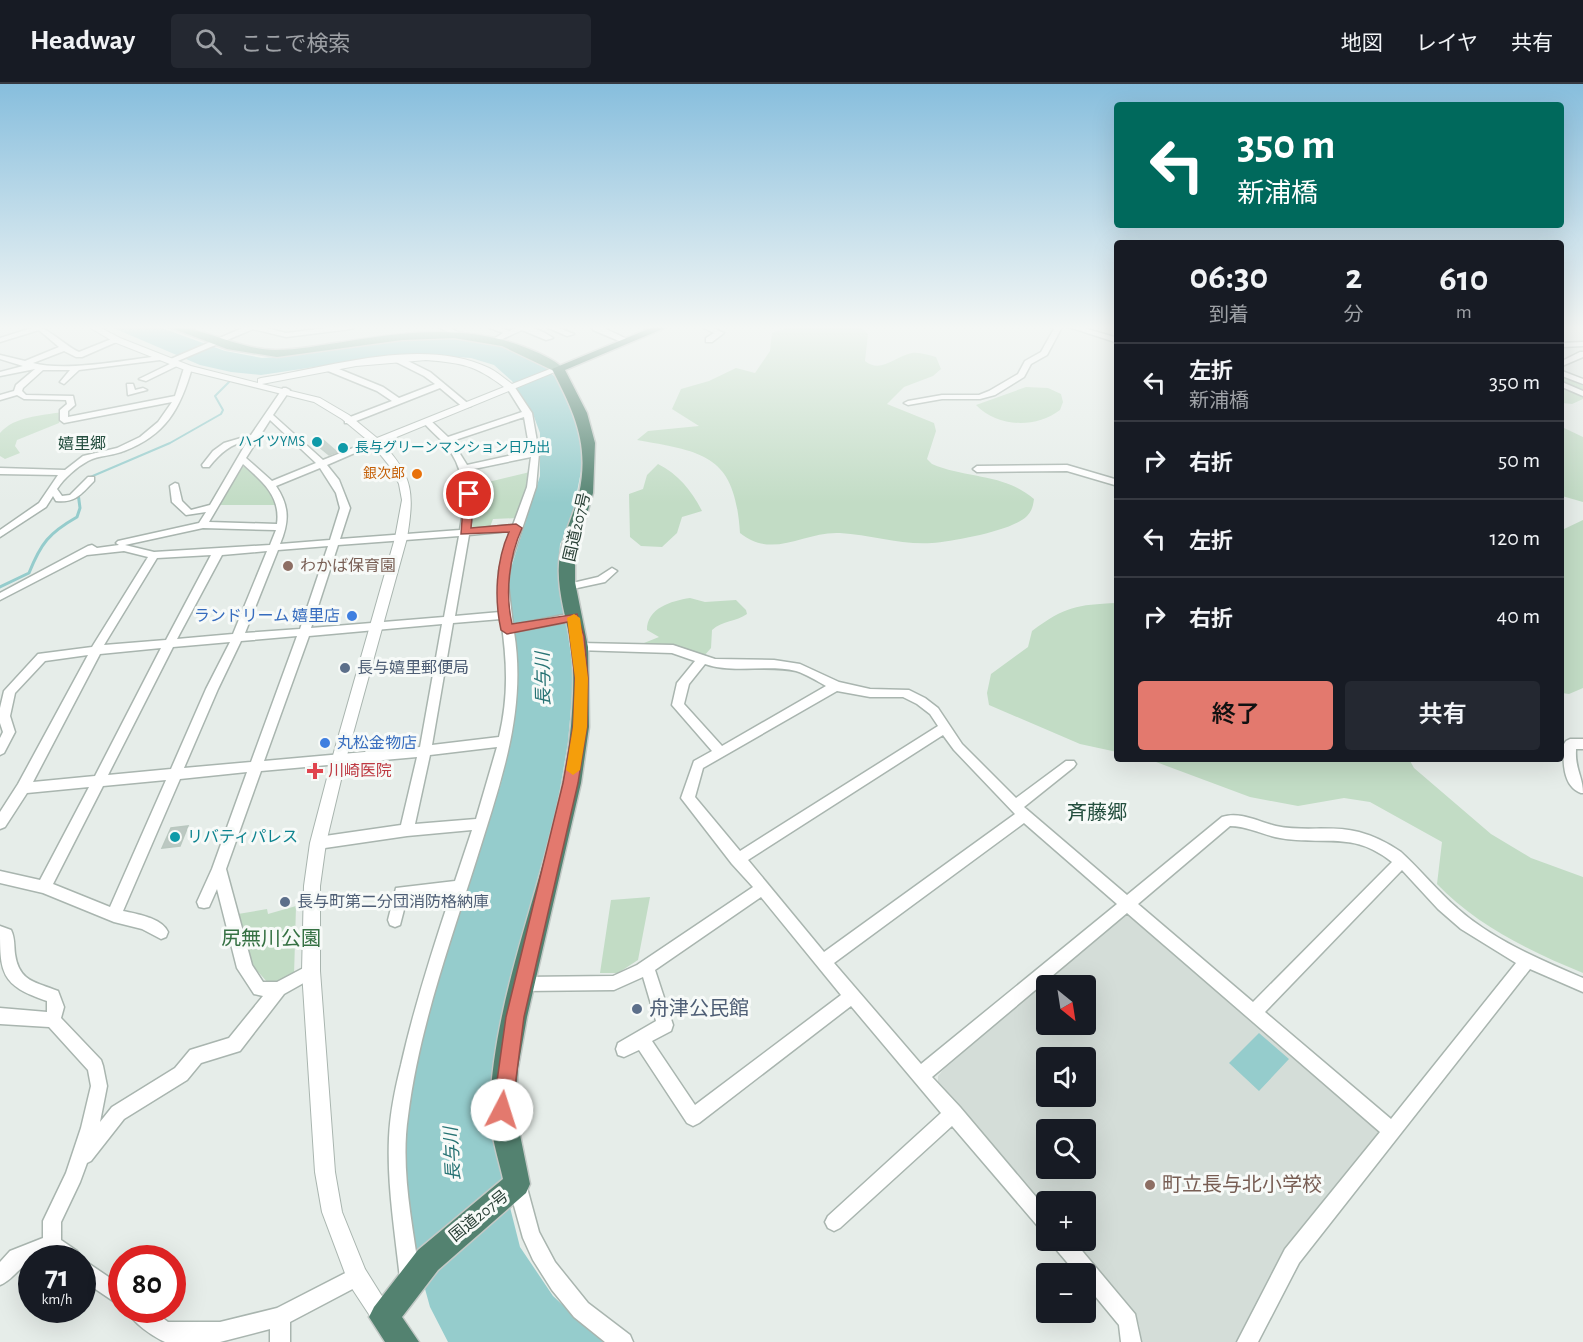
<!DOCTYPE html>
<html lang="ja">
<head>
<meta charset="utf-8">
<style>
	:root { --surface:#171b24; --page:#242831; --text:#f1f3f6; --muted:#9ea1a6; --line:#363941; --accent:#e3796e }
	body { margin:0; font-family:"Alegreya Sans","Noto Sans JP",sans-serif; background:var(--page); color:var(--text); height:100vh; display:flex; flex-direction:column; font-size:22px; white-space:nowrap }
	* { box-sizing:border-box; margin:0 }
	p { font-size:20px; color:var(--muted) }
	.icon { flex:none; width:33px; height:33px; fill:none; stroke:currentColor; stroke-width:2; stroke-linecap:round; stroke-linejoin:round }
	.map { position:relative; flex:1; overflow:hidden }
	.sheet { position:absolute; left:1114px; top:156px; width:450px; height:522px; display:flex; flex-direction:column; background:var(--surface); border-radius:6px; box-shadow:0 6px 24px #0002 }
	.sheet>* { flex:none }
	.banner { position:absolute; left:1114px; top:18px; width:450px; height:126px; border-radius:6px; box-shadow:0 6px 24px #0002; background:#00695c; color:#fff; overflow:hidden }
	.needle { width:39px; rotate:150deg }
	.fabs { position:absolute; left:1036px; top:891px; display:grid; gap:12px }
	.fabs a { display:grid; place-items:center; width:60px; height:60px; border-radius:6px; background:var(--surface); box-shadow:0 6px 24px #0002; font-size:30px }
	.speed { position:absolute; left:18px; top:1161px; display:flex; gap:12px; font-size:30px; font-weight:700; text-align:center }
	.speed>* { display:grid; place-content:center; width:78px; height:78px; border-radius:50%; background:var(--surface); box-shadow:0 6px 24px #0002; line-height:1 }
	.speed small { font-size:15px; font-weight:400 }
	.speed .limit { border:9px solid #d22; background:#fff; color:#111 }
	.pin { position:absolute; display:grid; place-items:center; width:51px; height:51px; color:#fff; margin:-26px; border:3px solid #fff; border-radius:50%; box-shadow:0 2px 6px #0007 }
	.me { position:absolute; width:66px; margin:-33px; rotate:5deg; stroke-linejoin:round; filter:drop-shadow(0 0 4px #0008) }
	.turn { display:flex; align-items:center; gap:21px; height:126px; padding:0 24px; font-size:27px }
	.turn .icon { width:78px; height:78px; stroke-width:2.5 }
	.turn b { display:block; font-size:42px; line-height:51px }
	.eta { display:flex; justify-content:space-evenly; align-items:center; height:102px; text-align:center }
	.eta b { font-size:36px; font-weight:600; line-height:42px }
	.cta { display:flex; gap:12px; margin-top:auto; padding:12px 24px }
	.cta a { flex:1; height:69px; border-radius:6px; background:var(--accent); color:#111; font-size:24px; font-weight:600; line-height:69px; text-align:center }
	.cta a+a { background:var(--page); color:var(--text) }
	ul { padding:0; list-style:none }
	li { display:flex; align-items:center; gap:18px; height:78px; padding:0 24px; border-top:2px solid var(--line) }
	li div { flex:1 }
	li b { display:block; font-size:22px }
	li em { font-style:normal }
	header { display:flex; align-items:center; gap:36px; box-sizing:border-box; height:84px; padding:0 30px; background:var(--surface); border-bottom:2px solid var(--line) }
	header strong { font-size:28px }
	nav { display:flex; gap:33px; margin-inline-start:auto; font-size:21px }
	.search { width:420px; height:54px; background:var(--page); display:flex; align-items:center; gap:15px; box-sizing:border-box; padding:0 21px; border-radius:6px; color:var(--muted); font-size:22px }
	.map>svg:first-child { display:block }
	.built { fill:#d4ddd8; fill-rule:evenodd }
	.green { fill:#c2dcc5 }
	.water { fill:#95cccc }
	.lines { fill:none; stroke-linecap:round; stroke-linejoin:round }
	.stream-far1 { stroke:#95cccc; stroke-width:2 }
	.stream { stroke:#95cccc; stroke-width:3 }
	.building { fill:#bcc8c2; stroke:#b9c7bf; stroke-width:1.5 }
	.minor-casing { stroke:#a9b5af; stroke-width:3 }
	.tertiary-casing { stroke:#a9b5af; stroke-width:2 }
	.primary-casing { stroke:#c3c9c6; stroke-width:3 }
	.trunk-casing { stroke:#c3c9c6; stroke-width:3 }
	.minor { fill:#fff; fill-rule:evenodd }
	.tertiary { fill:#fff; fill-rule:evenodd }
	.primary { fill:#709e8b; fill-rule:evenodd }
	.trunk { fill:#538270; fill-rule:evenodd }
	.route { fill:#e3796e; stroke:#944f48; stroke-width:1.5 }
	.slow { fill:#f59e0b }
	.culture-dot { fill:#0f9aa8; stroke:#f7faf8; stroke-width:2 }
	.food-dot { fill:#e8710a; stroke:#f7faf8; stroke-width:2 }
	.education-dot { fill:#8d6e63; stroke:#f7faf8; stroke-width:2 }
	.shop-dot { fill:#3f7fe0; stroke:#f7faf8; stroke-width:2 }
	.service-dot { fill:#5c6f8a; stroke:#f7faf8; stroke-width:2 }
	.health-dot { fill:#e0444e; stroke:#f7faf8; stroke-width:2 }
	.labels { text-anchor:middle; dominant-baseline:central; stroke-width:6; stroke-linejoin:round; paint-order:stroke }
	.far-culture-label { font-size:14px; fill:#0d838f; stroke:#f7faf8; text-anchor:end }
	.far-food-label { font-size:14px; fill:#c56008; stroke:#f7faf8; text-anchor:end }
	.far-quarter-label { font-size:16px; fill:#244e3e; stroke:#f7faf8 }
	.street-label { font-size:16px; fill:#273e34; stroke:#f7faf8 }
	.education-label { font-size:16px; fill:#785e54; stroke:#f7faf8; text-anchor:start }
	.shop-label { font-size:16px; fill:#366cbe; stroke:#f7faf8; text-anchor:end }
	.service-label { font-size:16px; fill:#4e5e75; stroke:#f7faf8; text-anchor:start }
	.health-label { font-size:16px; fill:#be3a42; stroke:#f7faf8; text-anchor:start }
	.culture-label { font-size:16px; fill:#0d838f; stroke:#f7faf8; text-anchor:start }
	.water-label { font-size:18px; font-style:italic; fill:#277374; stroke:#f7faf8 }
	.quarter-label { font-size:20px; fill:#244e3e; stroke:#f7faf8 }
	.near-park-label { font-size:20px; fill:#357143; stroke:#f7faf8 }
	.near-service-label { font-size:20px; fill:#4e5e75; stroke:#f7faf8; text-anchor:start }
	.near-education-label { font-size:20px; fill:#785e54; stroke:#f7faf8; text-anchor:start }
</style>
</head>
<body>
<header>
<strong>Headway</strong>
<div class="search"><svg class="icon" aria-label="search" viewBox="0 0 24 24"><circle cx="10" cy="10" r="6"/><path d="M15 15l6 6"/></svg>ここで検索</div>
<nav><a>地図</a><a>レイヤ</a><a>共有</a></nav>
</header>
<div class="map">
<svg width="1583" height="1258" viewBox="0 0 1583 1258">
	<rect width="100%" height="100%" fill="#e6ede9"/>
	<path class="built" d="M1124 828H1133L1387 1045 1243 1258H1141L1139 1240 1067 1157 1086 1156V1118H1047V1132L941 1008 938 999V992L943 986ZM1047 902H1086V940H1047ZM1047 974H1086V1012H1047ZM1047 1046H1086V1084H1047Z"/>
	<path class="green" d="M789 243H861L868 250 865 277C881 290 895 272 912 269 920 268 928 271 936 273L941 285 933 292 904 303 887 320 934 339 936 347 927 375 932 380C967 395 1004 389 1034 415 1033 422 1032 427 1027 432 1012 447 954 457 932 459 901 461 871 451 840 449 804 447 773 476 740 449 735 372 706 368 637 356L648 347 699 342 672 325 681 305 709 297 736 284 755 289 770 267 772 249Z
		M1562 292 1583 302V315L1572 320 1562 319Z
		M1026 303 1048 304 1061 310 1063 318 1060 326C1035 345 997 343 976 321Z
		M62 328 59 339 17 356 15 362 20 369 5 375 0 372V349C15 332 40 332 62 328Z
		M1562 343 1583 353V418L1562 412Z
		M658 380C678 390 692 407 702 427L682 433 677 449 662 463 641 462 630 453 629 410 643 405 647 391Z
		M246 382 265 402 279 421H218L240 384Z
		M530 388 518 434 493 435 490 443 472 445 476 401Z
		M1583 436V604L1569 610 1562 609V446Z
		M690 514 705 518 736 516 746 526 747 530C736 538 723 536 712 546L711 564 704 572 672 562 639 561 659 553 647 546C647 524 671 517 690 514Z
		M1117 519V668L1080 660 989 621 987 609 991 590 1028 563 1032 547C1066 522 1076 521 1117 519Z
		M1148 675H1409L1414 684 1491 750 1531 774 1583 793V889C1531 868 1476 841 1437 800L1442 758 1370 718 1344 714 1298 722 1250 713Z
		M650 813 638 876 618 889H600L611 816Z
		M296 822 294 892 269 900 253 882 238 830 267 825 268 830Z"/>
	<path class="water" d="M111 243H159L225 267 262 274 293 272 383 256 453 254 487 258 534 273 555 293 573 325 582 353V382L571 439 560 460 558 486 574 590 568 658 558 717 497 980 498 1076 520 1163 553 1212 584 1241 610 1258H448L430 1223 414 1165 406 1089 405 1033 423 937 501 699 510 656 517 600 507 497 540 392V349L533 330 512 297 494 281 471 274 426 271 368 275 261 291 231 288 200 281Z
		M1259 949 1289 975 1259 1007 1229 979Z"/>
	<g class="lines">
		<path class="stream-far1" d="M88 394 170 359 221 330 223 326 215 312 229 298
			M78 408V410"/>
		<path class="stream" d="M0 503 29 489C41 459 49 449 77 433L80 424 78 409"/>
	</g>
	<path class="building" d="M321 354 337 368 329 371 312 357Z
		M188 742 180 762 162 764 171 744Z"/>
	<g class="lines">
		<defs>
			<path id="minor" d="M35 243C48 243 65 262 79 268L114 254 121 256 82 273H76L64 267 33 279C65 288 126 276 160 272L164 274 160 276 79 286 64 300 60 298 70 286H43L23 304 22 307 26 311 73 312 75 321 68 327V333L175 312 184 284 188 282 192 284C180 325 166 351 124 367 113 372 99 371 88 377 77 383 64 394 57 405L62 412 70 411 88 393H94V397C81 410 76 419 56 417L53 412 46 423 0 453V446L39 419 58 391 0 390V384L65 386 83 372 117 364 140 353 158 338 172 318 64 339 60 336V326L67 320 66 316 24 315 17 311 0 316V311L14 307 16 301 35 285 0 292V288L23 282 0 275V271L25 277 59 263 39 246 0 258V254Z
				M245 243H262L286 249 335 243H355L351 245 286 253 253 245 173 279 166 277Z
				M439 243H448L463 251 456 253Z
				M488 243H498L509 247C524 239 540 245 553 254L546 256 522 246 496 258 492 256 503 249Z
				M546 243H556L574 250 567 252Z
				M593 243H602L631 257 624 259 593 246Z
				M702 243H711L724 249 712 258H706V254L714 249Z
				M1055 243H1062L1047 271 1031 280 1024 293 995 311 980 315H942L908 321 904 319 908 317 942 311H979L989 307 1018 290 1025 277 1041 268Z
				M1069 243H1080L1118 254V259Z
				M1583 258V262L1562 263V259Z
				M1580 268H1583V273L1562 282V277Z
				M394 273H400L430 288 471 322 464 324 440 304 351 339H345V335L392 317 377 307 328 287V283H334L383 303 399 314 435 300 424 292 394 277Z
				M174 278 181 280 146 297 139 295Z
				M1562 287 1583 295V300L1562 292Z
				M1562 298 1583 307V312L1562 303Z
				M127 300H133L135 306 143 304 147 306 128 311Z
				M508 302H514L532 329 539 369 536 403 511 478 508 500 513 541 573 529 578 533 573 537 514 548C527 627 500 700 477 774 450 859 419 944 408 1032 400 1086 413 1142 420 1195L417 1202 410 1205 403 1202 400 1195C395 1148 387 1101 389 1054 390 1029 395 1005 401 981 414 923 432 867 451 810L407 814 400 841 395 843 390 841 388 836 396 804 455 797 472 746 407 752 318 765 313 763 311 759 313 755 318 753 401 741 417 673 261 687 226 785 252 881 263 898H277L311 880 316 882 319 887 316 892 284 910 240 967 201 979 187 996 124 1035 91 1077 87 1079 80 1098 61 1138V1156L77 1167 79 1174H56L50 1170 39 1174H32V1178C18 1183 13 1196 0 1201V1178L10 1167 43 1154V1137L66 1089 81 1044 91 1002 88 986 49 943 0 940V924L47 928V917C0 901 0 889 0 842L11 846C15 854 14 862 15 870 19 898 36 898 58 907L64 923 61 934 101 976 103 982 107 1002 100 1038 112 1023 175 984 190 966 229 954 263 912 254 910 237 884 217 805 209 823 204 824 199 823 197 818 212 785 247 688 180 695 123 827C137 830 162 834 168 848L166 853 161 855 142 845 114 838 43 809 0 799V787L40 796 89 703 27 709 5 743 0 745V728L18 700 88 571 45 577 15 609 10 632 15 648 4 669 0 671V654L3 648 0 639V624L4 607 38 570 92 563 148 473 124 467 87 471 0 516V509L88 462 92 461 97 464 119 461 116 459 118 457 199 439 206 428 186 431 172 418 170 402 175 399 178 400 182 417 191 426 210 421 248 356C231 360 220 369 209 383H203L202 381 213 367 224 359 251 351 283 304H286L290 306 273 331 323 376 373 356 380 358 327 381 339 396 350 424 340 455 460 446C466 414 466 383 443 358 436 351 429 345 423 338L430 336 448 353 522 328 507 304ZM524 333 530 367 467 381 452 357ZM270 336 316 379 272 397 246 374ZM531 373 527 403 513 441 470 445 474 422 469 386ZM243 380C262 397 281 412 277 440L209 438ZM320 384 336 409 340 424 330 456 280 460C289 438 290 423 276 402ZM203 444 276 446 270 461 154 468 125 461ZM510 447 499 487 500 528 455 532 469 451ZM459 452 444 533 311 544 338 461ZM328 462 300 545 245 549 278 466ZM267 467 233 550 177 555 222 471ZM211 471 166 556 104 561 157 474ZM501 535C507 576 509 611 499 653L432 661 453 539ZM442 540 420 663 264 677 309 552ZM297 552 251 678 184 684 218 605 241 557ZM230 558 206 605 171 685 108 691 173 563ZM161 564 95 692 33 698 100 570ZM497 663 476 735 415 740 430 671ZM166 696 110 823 53 800 103 702Z
				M1067 381 1118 396V402L1067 387 977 388 973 385 977 382Z
				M612 484 617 487 605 498 568 506 563 503 564 501 598 493Z
				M580 559 673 561 715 575 774 576 800 580 839 598 870 605 909 606 925 614 938 624 962 660 1016 714 1066 677H1074L1076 680 1074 683 1024 723 1127 811 1222 733C1240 727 1259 738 1276 742 1304 748 1332 741 1359 748 1374 752 1388 759 1401 768 1421 786 1437 807 1457 824 1493 856 1539 875 1583 894V908L1530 885 1299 1179 1258 1258H1237L1285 1165 1380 1048 1127 829 932 993 960 1023 1047 1126V1149L1041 1146 952 1042 840 1144 834 1147 828 1144 825 1138 828 1132 941 1029 851 922 699 1039 693 1042 687 1039 639 966 624 973 618 971 616 965 618 959 656 937 643 893 614 906 523 907 518 905 515 900 518 895 523 893 613 892 637 881 753 803 732 780 681 714 694 677 712 667 672 621 677 599 695 577 672 569 576 566 574 563 576 560ZM705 580C734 590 767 580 796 587 806 590 817 597 826 602L722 662 684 620 689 600ZM837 607 870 613H903L917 620 930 630 938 642 740 767 695 713 703 684ZM943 651 954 666 1015 730 824 868 748 776ZM1024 739 1117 820 921 980 834 879ZM1230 742C1247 742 1263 751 1280 754 1325 762 1352 746 1392 778L1253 918 1138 820ZM1402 786 1438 825 1461 845 1516 879 1391 1035 1265 928ZM761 813 841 911 695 1021 652 957 671 947 673 941 655 886Z
				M1570 655H1583V665H1576V667C1575 685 1583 693 1583 709H1581C1562 702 1563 676 1564 660L1566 657Z
				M517 1091 523 1094 526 1100 539 1148 555 1178 588 1219 630 1251 633 1258H605L574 1233 552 1206 533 1176 523 1154 508 1100 511 1094Z
				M1052 1156H1073L1135 1230 1141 1258H1121L1119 1241 1086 1201V1190H1077L1054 1163Z
				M82 1175 122 1202V1223L82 1196Z
				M357 1183 364 1185 366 1192 364 1199 290 1238V1258H270V1245L220 1258H165C152 1252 133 1239 127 1226H152L168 1238H220L277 1224Z"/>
			<path id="tertiary" d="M89 243H99L120 254 191 282 258 299V295L261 294C330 283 423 252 489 284 497 288 505 295 512 300L555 283 562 285 382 359C414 393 414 410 407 454L346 675 326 759 320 802V887L335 1088 342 1128 365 1185 395 1233 392 1241 384 1244 376 1241 349 1200 322 1128 315 1088 302 887 304 802 310 759 332 675 395 454 402 416 399 400 392 385 371 359 342 335 314 318 185 286 114 258ZM426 276C462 279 475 281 504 303L377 354 349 331 320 314 262 300 356 282Z"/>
			<path id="primary" d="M169 243C204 243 237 265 275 266 298 266 321 261 343 258 405 248 465 240 524 263 537 268 554 275 564 285L554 287 502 262 454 254 402 256 277 273 227 265Z"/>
			<path id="trunk" d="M653 243H667L565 286 587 329 595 359 593 409 575 471V498L588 563 589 643 581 699 527 933 518 984 515 1026 530 1100 526 1109 438 1186 402 1233 419 1258H385L369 1233 374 1223 418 1166 503 1095C498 1073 489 1046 490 1023 495 893 559 771 571 642 573 616 575 587 571 560 566 532 555 500 560 471 563 450 574 431 579 410 590 360 574 328 552 285Z"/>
		</defs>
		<use href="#minor" class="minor-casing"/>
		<use href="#tertiary" class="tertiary-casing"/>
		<use href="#primary" class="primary-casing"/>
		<use href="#trunk" class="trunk-casing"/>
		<use href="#minor" class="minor"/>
		<use href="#tertiary" class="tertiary"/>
		<use href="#primary" class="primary"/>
		<use href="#trunk" class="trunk"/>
	</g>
	<linearGradient id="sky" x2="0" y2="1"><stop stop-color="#87bedd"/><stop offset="0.58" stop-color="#f4f7f5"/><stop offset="1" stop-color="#f4f7f5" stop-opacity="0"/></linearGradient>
	<rect width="1583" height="419" fill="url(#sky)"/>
	<path class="route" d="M469 407 474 410 471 444 516 440 522 444C509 473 505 509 512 540L577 530 584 552 588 594 587 643 578 699 524 933 512 1026 509 1033 502 1035 496 1033 493 1026 506 933 563 699 573 643 575 594 568 538 507 550 501 546C494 514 496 477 509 448L461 450 464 410Z"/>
	<path class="slow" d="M574 530 580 534 588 594 587 643 580 686 573 691 566 686 573 643 575 594 567 534Z"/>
	<g class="culture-dot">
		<circle cx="317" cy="358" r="6"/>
		<circle cx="343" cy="364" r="6"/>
		<circle cx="175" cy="753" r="6"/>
	</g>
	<circle class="food-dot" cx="417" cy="390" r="6"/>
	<g class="education-dot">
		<circle cx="288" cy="482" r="6"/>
		<circle cx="1150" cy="1101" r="6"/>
	</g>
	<g class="shop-dot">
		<circle cx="352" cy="532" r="6"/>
		<circle cx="325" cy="659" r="6"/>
	</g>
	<g class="service-dot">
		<circle cx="345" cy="584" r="6"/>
		<circle cx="285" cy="818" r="6"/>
		<circle cx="637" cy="925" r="6"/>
	</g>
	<path class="health-dot" d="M312 678h6v6h6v6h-6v6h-6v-6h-6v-6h6z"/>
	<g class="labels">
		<g class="far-culture-label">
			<text x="305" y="358">ハイツYMS</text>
			<text x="355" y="364" text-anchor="start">長与グリーンマンション日乃出</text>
		</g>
		<g class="far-food-label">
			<text x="405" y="390">銀次郎</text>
		</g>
		<g class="far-quarter-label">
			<text x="82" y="360">嬉里郷</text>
		</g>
		<g class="street-label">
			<text transform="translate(577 443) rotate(-77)">国道207号</text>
			<text transform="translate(479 1132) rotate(-39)">国道207号</text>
		</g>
		<g class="education-label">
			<text x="300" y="482">わかば保育園</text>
		</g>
		<g class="shop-label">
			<text x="340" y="532">ランドリーム 嬉里店</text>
			<text x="337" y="659" text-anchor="start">丸松金物店</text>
		</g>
		<g class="service-label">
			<text x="357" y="584">長与嬉里郵便局</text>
			<text x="297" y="818">長与町第二分団消防格納庫</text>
		</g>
		<g class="health-label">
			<text x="328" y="687">川崎医院</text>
		</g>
		<g class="culture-label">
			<text x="187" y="753">リバティパレス</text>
		</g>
		<g class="water-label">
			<text transform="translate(544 595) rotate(-91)">長与川</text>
			<text transform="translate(453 1070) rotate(-93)">長与川</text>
		</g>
		<g class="quarter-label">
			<text x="1097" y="729">斉藤郷</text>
		</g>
		<g class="near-park-label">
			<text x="271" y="855">尻無川公園</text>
		</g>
		<g class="near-service-label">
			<text x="649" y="925">舟津公民館</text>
		</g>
		<g class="near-education-label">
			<text x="1162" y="1101">町立長与北小学校</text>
		</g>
	</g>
</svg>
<div class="fabs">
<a><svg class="needle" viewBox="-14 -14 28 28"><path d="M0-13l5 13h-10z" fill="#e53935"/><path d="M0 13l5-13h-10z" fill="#9ea1a6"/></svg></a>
<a><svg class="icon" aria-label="sound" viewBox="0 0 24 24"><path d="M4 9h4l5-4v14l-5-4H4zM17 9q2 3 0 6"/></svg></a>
<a><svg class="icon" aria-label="search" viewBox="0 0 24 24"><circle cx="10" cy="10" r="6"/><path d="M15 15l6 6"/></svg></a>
<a>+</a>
<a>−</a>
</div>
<div class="speed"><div>71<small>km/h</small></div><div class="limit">80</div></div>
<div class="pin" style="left:469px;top:410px;background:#d93025"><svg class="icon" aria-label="arrive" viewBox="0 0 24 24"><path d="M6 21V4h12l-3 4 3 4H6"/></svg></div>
<svg class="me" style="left:502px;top:1026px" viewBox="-20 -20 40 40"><circle r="19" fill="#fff"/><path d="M0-13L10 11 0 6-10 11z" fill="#e3796e"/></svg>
<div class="banner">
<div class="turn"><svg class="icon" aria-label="left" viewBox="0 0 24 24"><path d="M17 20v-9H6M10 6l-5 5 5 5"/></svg><div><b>350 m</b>新浦橋</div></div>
</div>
<section class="sheet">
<div class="eta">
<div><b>06:30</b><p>到着</p></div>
<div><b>2</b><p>分</p></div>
<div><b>610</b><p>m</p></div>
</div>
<ul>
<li><svg class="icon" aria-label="left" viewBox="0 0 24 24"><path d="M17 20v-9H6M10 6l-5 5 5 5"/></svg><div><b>左折</b><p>新浦橋</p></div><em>350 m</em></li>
<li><svg class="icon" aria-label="right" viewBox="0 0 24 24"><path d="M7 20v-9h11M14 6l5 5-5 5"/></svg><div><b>右折</b></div><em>50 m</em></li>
<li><svg class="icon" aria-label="left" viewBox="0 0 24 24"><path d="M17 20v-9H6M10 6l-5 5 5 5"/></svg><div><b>左折</b></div><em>120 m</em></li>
<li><svg class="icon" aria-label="right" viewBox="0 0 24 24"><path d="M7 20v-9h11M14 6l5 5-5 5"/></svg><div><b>右折</b></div><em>40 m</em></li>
</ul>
<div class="cta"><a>終了</a><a>共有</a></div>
</section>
</div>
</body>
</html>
